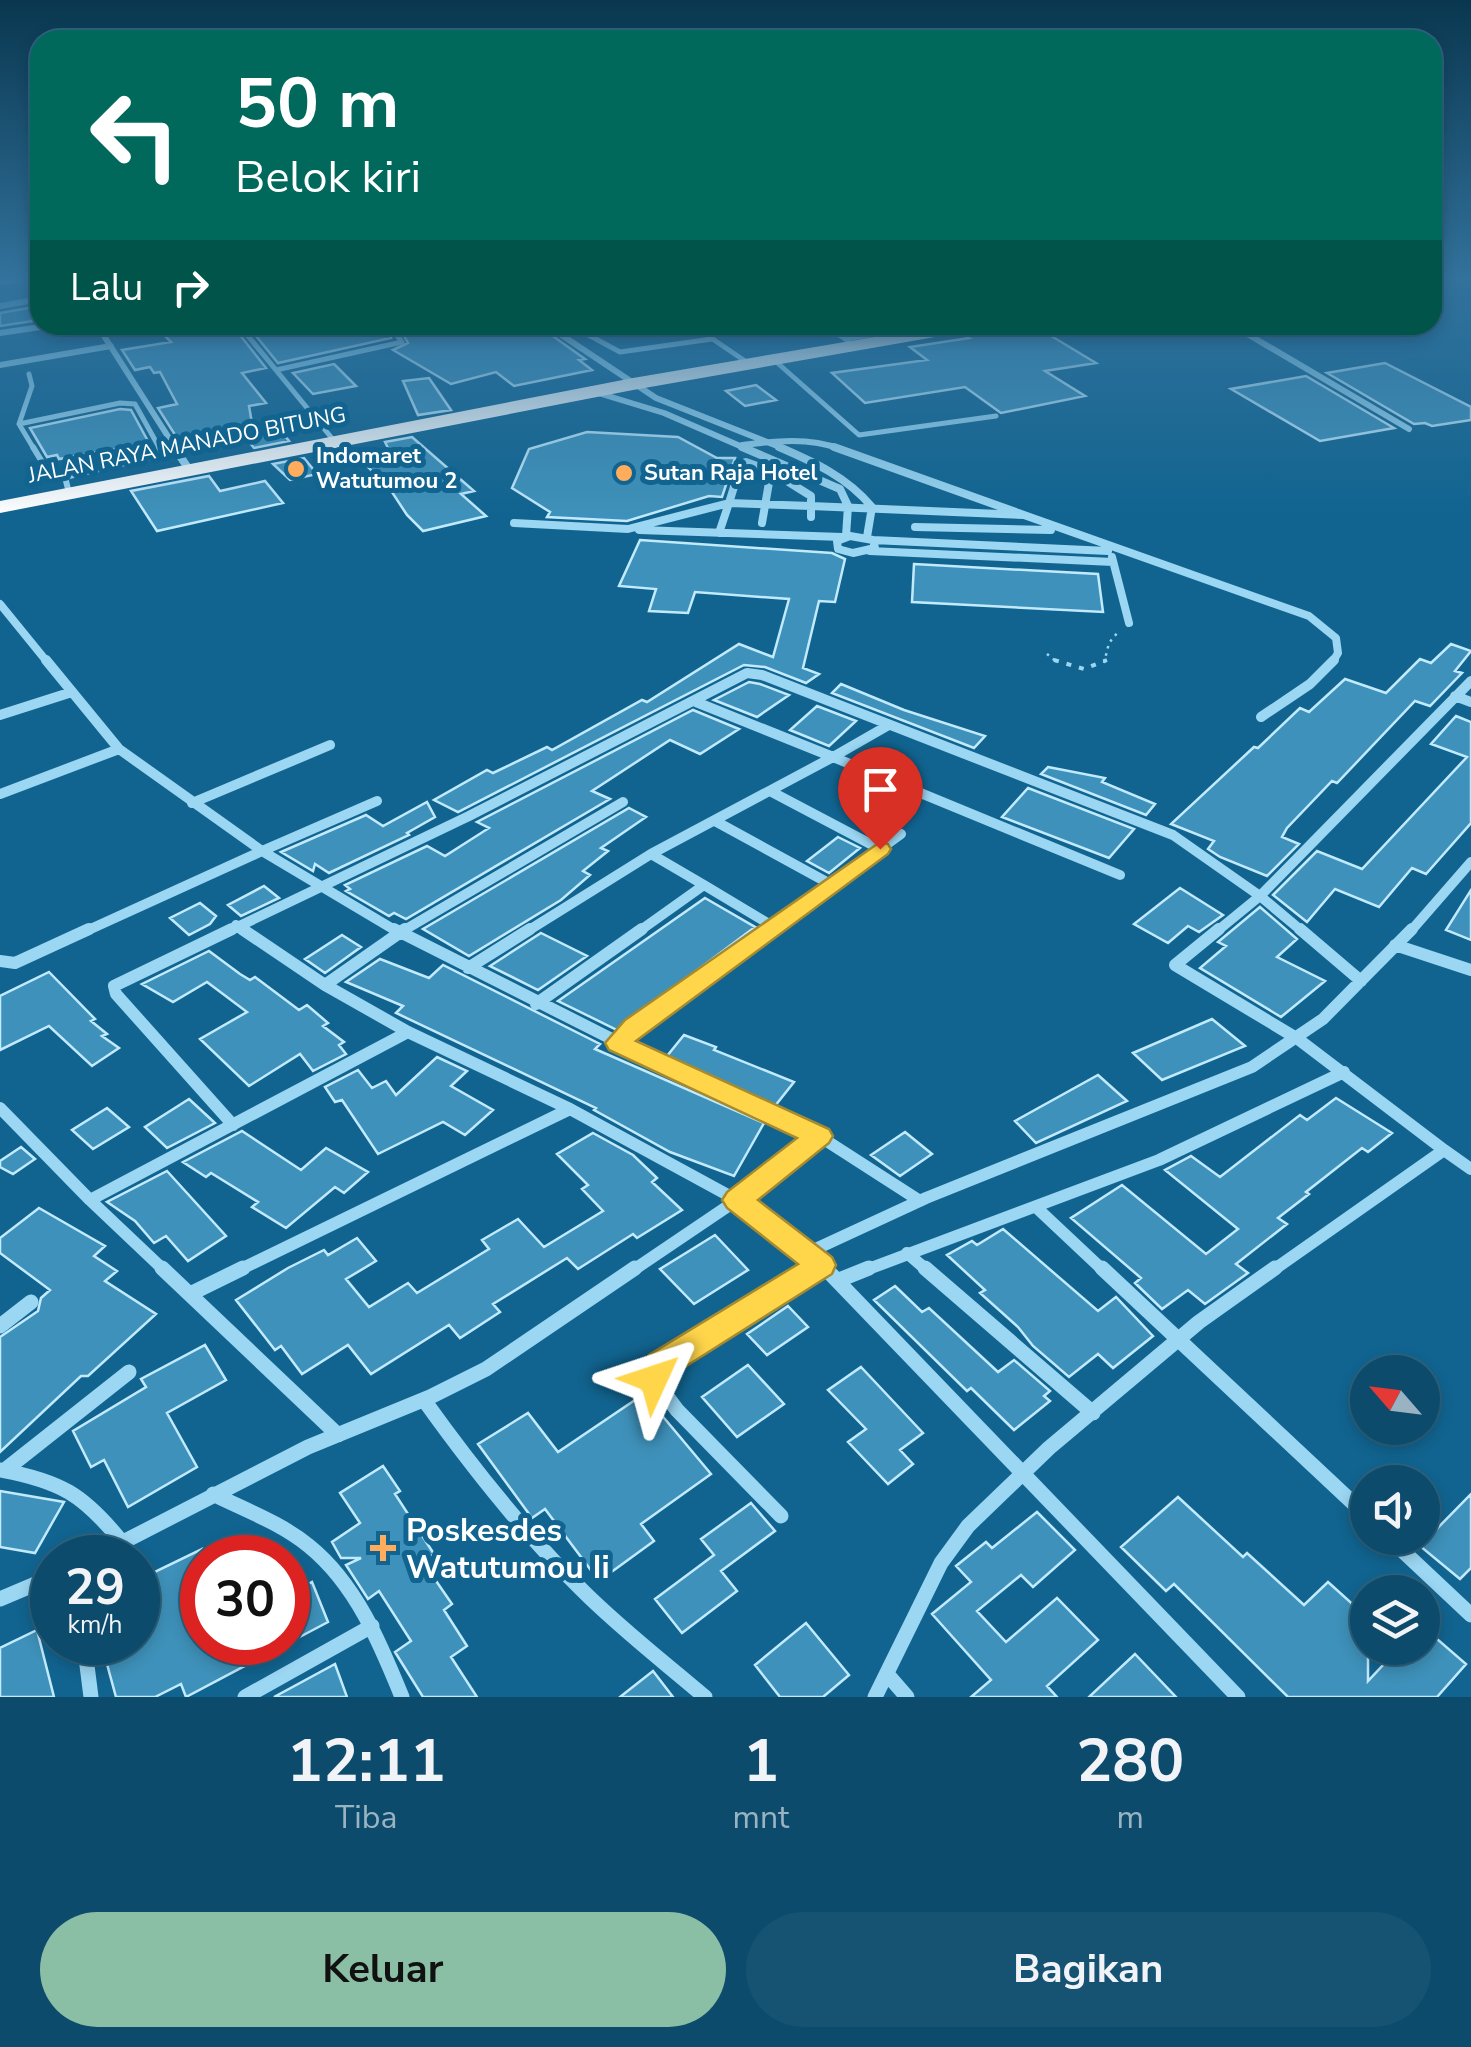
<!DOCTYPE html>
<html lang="id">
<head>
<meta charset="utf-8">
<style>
	:root { --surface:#0d4b6c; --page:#165272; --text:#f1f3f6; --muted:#9ab3c2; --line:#2d637f; --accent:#8abfa5 }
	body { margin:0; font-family:"Nunito Sans",sans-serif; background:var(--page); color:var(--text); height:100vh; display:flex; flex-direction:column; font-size:38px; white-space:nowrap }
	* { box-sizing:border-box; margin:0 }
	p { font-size:32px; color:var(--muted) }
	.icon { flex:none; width:55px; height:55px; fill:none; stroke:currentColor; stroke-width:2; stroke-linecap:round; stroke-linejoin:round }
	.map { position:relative; height:1697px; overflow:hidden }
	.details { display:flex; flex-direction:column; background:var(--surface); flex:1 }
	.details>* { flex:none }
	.banner { position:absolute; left:30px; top:30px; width:1412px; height:305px; border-radius:30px; box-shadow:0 5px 15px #0003,0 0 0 2px var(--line); background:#00695c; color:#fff; overflow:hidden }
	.needle { width:65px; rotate:298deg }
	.tools { position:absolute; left:1350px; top:1355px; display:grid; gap:20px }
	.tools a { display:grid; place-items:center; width:90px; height:90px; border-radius:50%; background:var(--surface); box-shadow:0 5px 15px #0003,0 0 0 2px var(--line); font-size:50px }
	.speed { position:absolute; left:30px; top:1535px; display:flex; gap:20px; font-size:50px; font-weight:700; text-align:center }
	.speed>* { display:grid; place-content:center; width:130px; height:130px; border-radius:50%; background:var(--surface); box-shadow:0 5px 15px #0003,0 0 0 2px var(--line); line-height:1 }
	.speed small { font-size:25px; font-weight:400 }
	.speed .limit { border:15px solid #d22; background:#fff; color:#111 }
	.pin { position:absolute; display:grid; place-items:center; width:85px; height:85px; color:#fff; margin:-102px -42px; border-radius:50% 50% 50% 0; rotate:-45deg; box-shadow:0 0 10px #0007 }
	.pin .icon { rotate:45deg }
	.me { position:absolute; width:110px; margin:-55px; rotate:48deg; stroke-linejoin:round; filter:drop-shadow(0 0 8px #0008) }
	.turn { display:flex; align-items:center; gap:35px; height:210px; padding:0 40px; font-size:45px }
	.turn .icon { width:130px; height:130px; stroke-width:2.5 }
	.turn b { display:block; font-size:70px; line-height:85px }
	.then { display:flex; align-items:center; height:95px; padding:0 40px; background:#0003; gap:20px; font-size:38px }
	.eta { display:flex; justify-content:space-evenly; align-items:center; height:170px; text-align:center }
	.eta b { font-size:60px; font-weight:700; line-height:70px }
	.primary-button { display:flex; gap:20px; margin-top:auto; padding:20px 40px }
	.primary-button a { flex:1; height:115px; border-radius:60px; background:var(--accent); color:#111; font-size:40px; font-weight:700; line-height:115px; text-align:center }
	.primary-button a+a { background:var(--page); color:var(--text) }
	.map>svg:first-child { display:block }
	.building { fill:#3e91ba; stroke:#c2eafd; stroke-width:2.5 }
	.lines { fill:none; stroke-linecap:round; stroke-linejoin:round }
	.path-far1 { stroke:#9bd6f2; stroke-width:2.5; stroke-dasharray:2.5 5; stroke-linecap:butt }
	.path { stroke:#9bd6f2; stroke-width:4; stroke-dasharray:5 8; stroke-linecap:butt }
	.lane-far1 { stroke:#9bd6f2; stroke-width:5 }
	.lane { stroke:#9bd6f2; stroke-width:6 }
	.street-far4 { stroke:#9bd6f2; stroke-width:6 }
	.street-far3 { stroke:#9bd6f2; stroke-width:8 }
	.street-far2 { stroke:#9bd6f2; stroke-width:10 }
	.street-far1 { stroke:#9bd6f2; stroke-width:12 }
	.street { stroke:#9bd6f2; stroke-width:15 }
	.highway { fill:#fff; fill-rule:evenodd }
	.route { fill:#ffd54a; stroke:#a68a30; stroke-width:2.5 }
	.poi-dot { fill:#ffac5c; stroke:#116490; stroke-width:4 }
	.labels { text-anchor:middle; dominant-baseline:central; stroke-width:10; stroke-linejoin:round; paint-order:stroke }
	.far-street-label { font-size:22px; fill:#fff; stroke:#116490 }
	.far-poi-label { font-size:22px; font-weight:bold; fill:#fff; stroke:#116490; text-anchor:start }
	.near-poi-label { font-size:32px; font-weight:bold; fill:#fff; stroke:#116490; text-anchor:start }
</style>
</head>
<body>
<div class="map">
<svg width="1471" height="1697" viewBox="0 0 1471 1697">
	<rect width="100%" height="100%" fill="#116490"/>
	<path class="building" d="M40 306V320L0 326V313Z
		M154 325H232L266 368 242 373 266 403 249 406 254 435 281 431 289 441 254 448 240 431 186 441 183 437 177 438 158 408 177 404 160 372 154 373 150 367 135 370 122 350 171 342Z
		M257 325H383L391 338 278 363 248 326Z
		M420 325H549L550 334 585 359 579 360 592 370 514 386 496 372 451 384 393 350 408 343 400 329Z
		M988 325H1023V331L1038 328 1096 363 1045 371 1085 396 1001 413 965 387 865 403 832 373 927 360 910 347 969 338 965 336Z
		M1385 363 1471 407V420L1432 426 1425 423 1414 424 1327 373Z
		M334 364 356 386 313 394 293 373Z
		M1306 376 1394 428 1320 441 1231 389Z
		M429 378 451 410 418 415 403 381Z
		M756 385 776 400 745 406 726 391Z
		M120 409 131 410 149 443 59 459 57 455 47 457 30 428Z
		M587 432 678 437 717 458H735L722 497 709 496 627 521 547 517 550 512 512 488 529 449Z
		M412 437 474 491 461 494 486 516 423 531 407 515 390 489 360 459 390 452 385 442Z
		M304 458 317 474 290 480 273 464Z
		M209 476 220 491 265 481 283 503 157 531 131 491Z
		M640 540 832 553 845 559 835 602 819 601 803 668 819 674 806 683 765 667 744 665 458 812 434 800 487 770 493 773 547 747 552 750 642 700 647 702 739 644 773 657 789 599 695 592 688 613 649 611 656 589 619 586Z
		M914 564 1098 574 1103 612 912 602Z
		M1451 644 1471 651 1455 671 1462 673 1430 706 1415 701 1337 783 1332 781 1287 828 1282 837 1299 844 1267 876 1220 857 1208 849 1214 841 1171 824 1254 747 1258 748 1300 708 1309 712 1345 679 1386 693 1420 659 1431 663Z
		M749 682 760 684 789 695 757 717 714 700Z
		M841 684 904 710 985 736 974 748 832 693Z
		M817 706 856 721 829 746 790 730Z
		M693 710 739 729 700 754 670 740 592 791 610 799 406 919 394 913 389 916 346 891 350 889 345 885 427 846 445 856 489 828 477 822Z
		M1456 716 1471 722V823L1426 874 1412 868 1379 907 1335 889 1307 922 1273 895 1317 851 1362 869 1467 757 1431 744Z
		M1048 767 1105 778 1102 782 1155 804 1146 815 1041 774Z
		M1028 788 1134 829 1109 858 1002 817Z
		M427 802 435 817 407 833 409 835 329 873 315 864 313 871 281 852 366 815 383 826Z
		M629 808 646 817 601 848 608 851 583 871 590 875 561 900 469 956 423 929Z
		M838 837 860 848 829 873 807 861Z
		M264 886 279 898 241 916 228 905Z
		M1180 888 1223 915 1199 932 1188 926 1168 943 1134 924Z
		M1471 890V940L1446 930Z
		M705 898 755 927 617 1030 558 1001Z
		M200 903 216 916 210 924 189 935 170 918Z
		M1260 907 1297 939 1277 957 1325 981 1281 1017 1200 968 1226 946 1218 942Z
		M541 933 587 956 538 990 490 966Z
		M342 935 361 947 325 973 305 959Z
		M209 951 240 974 250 980 255 977 299 1010 307 1005 328 1023 323 1026 344 1042 339 1045 346 1054 313 1071 300 1054 249 1086 200 1039 247 1012 207 982 173 1002 142 984Z
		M380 959 429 978 443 965 600 1044 595 1049 764 1123 734 1176 670 1152 594 1110 596 1108 396 1013 403 1006 346 982Z
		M49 972 95 1019 91 1021 107 1034 102 1036 119 1048 92 1066 49 1026 0 1050V996Z
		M1212 1019 1245 1046 1162 1080 1133 1053Z
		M684 1035 716 1047 714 1050 794 1082 775 1106 667 1056Z
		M437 1057 467 1071 451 1086 493 1110 465 1135 443 1122 378 1154 342 1100 335 1102 325 1087 358 1070 372 1088 386 1081 396 1095Z
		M1098 1075 1127 1101 1036 1143 1015 1121Z
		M1336 1098 1392 1133 1368 1152 1362 1148 1306 1192 1309 1194 1278 1218 1287 1224 1236 1264 1248 1273 1205 1304 1188 1290 1162 1309 1135 1283 1141 1278 1071 1218 1122 1185 1206 1254 1238 1229 1165 1170 1191 1156 1220 1177 1300 1115 1307 1120Z
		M189 1099 215 1123 167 1148 145 1127Z
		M107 1108 129 1127 93 1149 72 1130Z
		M242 1131 301 1170 326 1148 368 1172 344 1193 335 1187 286 1228 252 1207 258 1202 211 1173 206 1177 183 1162Z
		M905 1132 932 1154 900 1176 871 1155Z
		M593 1133 633 1155 657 1178 652 1182 682 1210 637 1238 633 1234 578 1269 567 1258 493 1304 500 1312 460 1338 449 1325 371 1374 348 1345 302 1374 281 1346 275 1350 236 1300 288 1268 324 1250 328 1255 357 1238 376 1261 346 1279 369 1307 408 1283 417 1293 489 1249 482 1240 518 1219 544 1247 603 1211 582 1189 588 1185 557 1154Z
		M21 1147 35 1159 13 1174 0 1167V1161Z
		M167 1171 226 1236 188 1261 166 1236 154 1243 135 1221 107 1202Z
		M39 1208 105 1246 94 1256 117 1271 105 1281 156 1314 88 1376H81L0 1452V1337L38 1311 41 1298 50 1290 0 1253V1238Z
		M1003 1229 1098 1311 1116 1297 1153 1336 1113 1368 1098 1354 1069 1377 1033 1346 1018 1327 980 1293 985 1290 947 1255 972 1241 977 1245Z
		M715 1235 748 1270 694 1304 660 1269Z
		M895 1286 922 1312 929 1308 998 1372 1014 1360 1050 1391 1044 1396 1050 1401 1014 1430 971 1388 967 1391 874 1300Z
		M788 1306 808 1327 767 1355 747 1334Z
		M205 1345 226 1380 167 1413 197 1467 128 1507 104 1460 91 1467 73 1431 146 1387 141 1379Z
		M748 1365 784 1404 737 1437 702 1397Z
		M861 1367 923 1433 900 1450 913 1464 888 1484 848 1442 866 1429 828 1390Z
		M644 1394 711 1474 641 1524 654 1541 599 1581 545 1509 532 1518 478 1444 528 1413 558 1452Z
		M383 1466 400 1491 395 1494 434 1554 423 1562 452 1604 444 1610 467 1646 451 1657 477 1697H423L395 1652 411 1641 379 1591 368 1599 346 1565 361 1558H341L332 1542 360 1523 340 1493Z
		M0 1491 64 1502 35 1553 0 1547Z
		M1471 1494V1568L1460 1579 1420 1546Z
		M1178 1497 1243 1557 1247 1553 1304 1605 1328 1582 1368 1618V1681L1399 1648H1422V1626L1466 1664 1437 1697H1288L1174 1584 1166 1591 1121 1547Z
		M751 1503 775 1531 721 1571 737 1591 682 1633 655 1599 714 1555 701 1539Z
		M1037 1512 1075 1550 1033 1587 1021 1575 977 1611 1006 1642 1057 1598 1098 1640 1047 1686 1057 1697H971L991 1680 932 1614 971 1582 956 1566 986 1542 992 1548Z
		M202 1549V1642H288V1594L312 1582 328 1622 186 1697 181 1684 155 1697H116L101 1642H138V1580Z
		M806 1623 849 1675 823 1697H780L755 1665Z
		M37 1630 54 1697H0V1648Z
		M1135 1654 1176 1697H1089Z
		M335 1664 347 1697H274Z
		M653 1671 673 1697H620Z"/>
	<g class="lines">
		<path class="path-far1" d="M1047 654 1058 663
			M1104 663 1109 643 1118 632"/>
		<path class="path" d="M1054 660 1084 669 1107 660"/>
		<path class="lane-far1" d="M239 325 335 442
			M570 325 620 352 712 339
			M692 325 748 363
			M823 325 849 341
			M845 339 918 327
			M773 359 859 435 996 416
			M276 370 402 342 389 325
			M29 374 32 386 19 424 34 449
			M19 424 120 403 135 404 160 449"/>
		<path class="lane" d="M33 447 50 475 65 477
			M69 493 65 477 163 454 159 447"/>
		<path class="street-far4" d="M0 282 26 278
			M0 306 40 299
			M97 325 176 449
			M1232 325 1409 429
			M0 333 54 325
			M560 334 656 398 785 449
			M0 365 111 346
			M595 392 664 413 747 449
			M742 445C776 441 807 437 841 449"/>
		<path class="street-far3" d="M174 447 190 471
			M742 447 840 489 848 506 846 536
			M779 447C814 462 847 477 872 507L867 537
			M1024 515 1309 616 1336 638 1338 653 1332 663
			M514 523 628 529 729 503 741 464 746 462 771 471 811 496V506L1024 515 834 447
			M762 523 771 471
			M915 527 1051 530
			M639 530 842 537
			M719 533 729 503 811 506V517
			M850 536 873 540 875 548 853 553 838 549 837 541Z
			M873 540 1108 551
			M870 551 1113 562
			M1112 557 1129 623
			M0 604 48 663"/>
		<path class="street-far2" d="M46 660 119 749 262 851 377 801
			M1455 696 1471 702
			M0 715 72 692
			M1261 717 1310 684 1334 660
			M887 726 833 757 1120 875
			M770 791 880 849
			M0 794 119 749
			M192 803 330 745
			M715 821 832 885
			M651 854 704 885
			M236 925 246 932
			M84 932 262 851 398 932
			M227 932 469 816 747 673 762 675 1173 835 1260 896 1303 932
			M401 932 623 802
			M526 932 651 854 833 757 696 702
			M638 932 704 885 774 927
			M766 932 901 834
			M1216 932 1260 896 1471 681
			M1410 932 1471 862"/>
		<path class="street-far1" d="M232 929 114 986 116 994 233 1125
			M242 929 325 985
			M394 929 693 1080 819 1136 920 1201
			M405 929 325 985 408 1032 570 1109 737 1200 807 1253 926 1198 1252 1067 1323 1019 1412 929
			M1219 929 1175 965 1298 1039 1444 1150
			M1300 929 1361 981
			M1395 945 1471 970
			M0 961 15 963 89 929
			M468 968 530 929
			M536 1004 642 929
			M619 1043 635 1027 770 929
			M0 1108 90 1200
			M1038 1209 1104 1271
			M807 1253 828 1271
			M907 1253 928 1271
			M165 1271 90 1200 408 1032
			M237 1271 570 1109
			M632 1271 737 1200 819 1136
			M811 1271 821 1265
			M863 1271 1159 1160 1344 1072
			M1272 1271 1444 1150 1471 1169"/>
		<path class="street" d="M162 1268 338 1435
			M825 1268 1238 1697
			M925 1268 1093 1413
			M1102 1268 1368 1517
			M839 1280 869 1268
			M190 1294 243 1268
			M0 1326 31 1302
			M424 1400C472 1467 523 1532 582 1590 621 1629 664 1662 705 1697
			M1 1470C60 1481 83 1494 121 1541
			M5 1470 129 1372
			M213 1494C245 1510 281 1523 309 1546 356 1584 380 1643 402 1697
			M781 1516 677 1410 654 1379 660 1365 816 1268
			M1389 1538 1471 1615
			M92 1558 308 1447 430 1397 486 1369 635 1268
			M0 1599 52 1577
			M84 1642 91 1697
			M887 1674 907 1697
			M245 1697 372 1626
			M875 1697 941 1563 968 1526 1049 1448 1199 1322 1275 1268"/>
		<path class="highway" d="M945 325H984L975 330 633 390 0 513V501L633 378Z"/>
	</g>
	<linearGradient id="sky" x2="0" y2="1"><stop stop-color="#09374f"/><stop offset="0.54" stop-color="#32729c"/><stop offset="1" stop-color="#32729c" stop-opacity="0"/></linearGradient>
	<rect width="1471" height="516" fill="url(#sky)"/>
	<path class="route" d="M880 842 888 844 891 849 888 854 636 1041 829 1129 833 1136 829 1143 758 1200 832 1257 836 1265 832 1274 672 1375 665 1389 654 1393 642 1389 637 1379 649 1355 798 1264 727 1208 722 1200 727 1192 797 1138 609 1050 605 1043 625 1020Z"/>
	<g class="poi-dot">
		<circle cx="296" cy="469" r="10"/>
		<circle cx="624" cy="473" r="10"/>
		<path d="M378 1533h10v10h10v10h-10v10h-10v-10h-10v-10h10z"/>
	</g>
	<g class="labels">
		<g class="far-street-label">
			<text transform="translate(187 445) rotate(-11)">JALAN RAYA MANADO BITUNG</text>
		</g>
		<g class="far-poi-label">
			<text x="316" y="456">Indomaret<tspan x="316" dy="25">Watutumou 2</tspan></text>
			<text x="644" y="473">Sutan Raja Hotel</text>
		</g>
		<g class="near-poi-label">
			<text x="406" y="1530">Poskesdes<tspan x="406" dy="37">Watutumou Ii</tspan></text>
		</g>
	</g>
</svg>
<div class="tools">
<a><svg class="needle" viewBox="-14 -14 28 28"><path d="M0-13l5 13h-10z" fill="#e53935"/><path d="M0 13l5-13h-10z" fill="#9ab3c2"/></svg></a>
<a><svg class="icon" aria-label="sound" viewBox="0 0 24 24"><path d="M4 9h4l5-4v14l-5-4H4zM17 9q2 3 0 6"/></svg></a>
<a><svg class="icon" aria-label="layers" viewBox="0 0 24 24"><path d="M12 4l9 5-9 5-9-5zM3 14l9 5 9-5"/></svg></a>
</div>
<div class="speed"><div>29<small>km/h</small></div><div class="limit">30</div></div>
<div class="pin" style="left:880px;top:849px;background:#d93025"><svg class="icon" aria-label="arrive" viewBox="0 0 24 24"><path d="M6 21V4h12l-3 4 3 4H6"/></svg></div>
<svg class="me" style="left:654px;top:1379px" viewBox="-20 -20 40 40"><path d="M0-17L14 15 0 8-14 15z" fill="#ffd54a" stroke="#fff" stroke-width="4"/></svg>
<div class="banner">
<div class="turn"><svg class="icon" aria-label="left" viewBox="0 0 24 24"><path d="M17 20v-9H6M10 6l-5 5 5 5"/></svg><div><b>50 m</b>Belok kiri</div></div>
<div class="then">Lalu<svg class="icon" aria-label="right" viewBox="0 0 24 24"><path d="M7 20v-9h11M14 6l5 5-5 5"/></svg></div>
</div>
</div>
<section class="details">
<div class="eta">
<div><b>12:11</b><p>Tiba</p></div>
<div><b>1</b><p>mnt</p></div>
<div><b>280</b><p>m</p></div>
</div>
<div class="primary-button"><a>Keluar</a><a>Bagikan</a></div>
</section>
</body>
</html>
